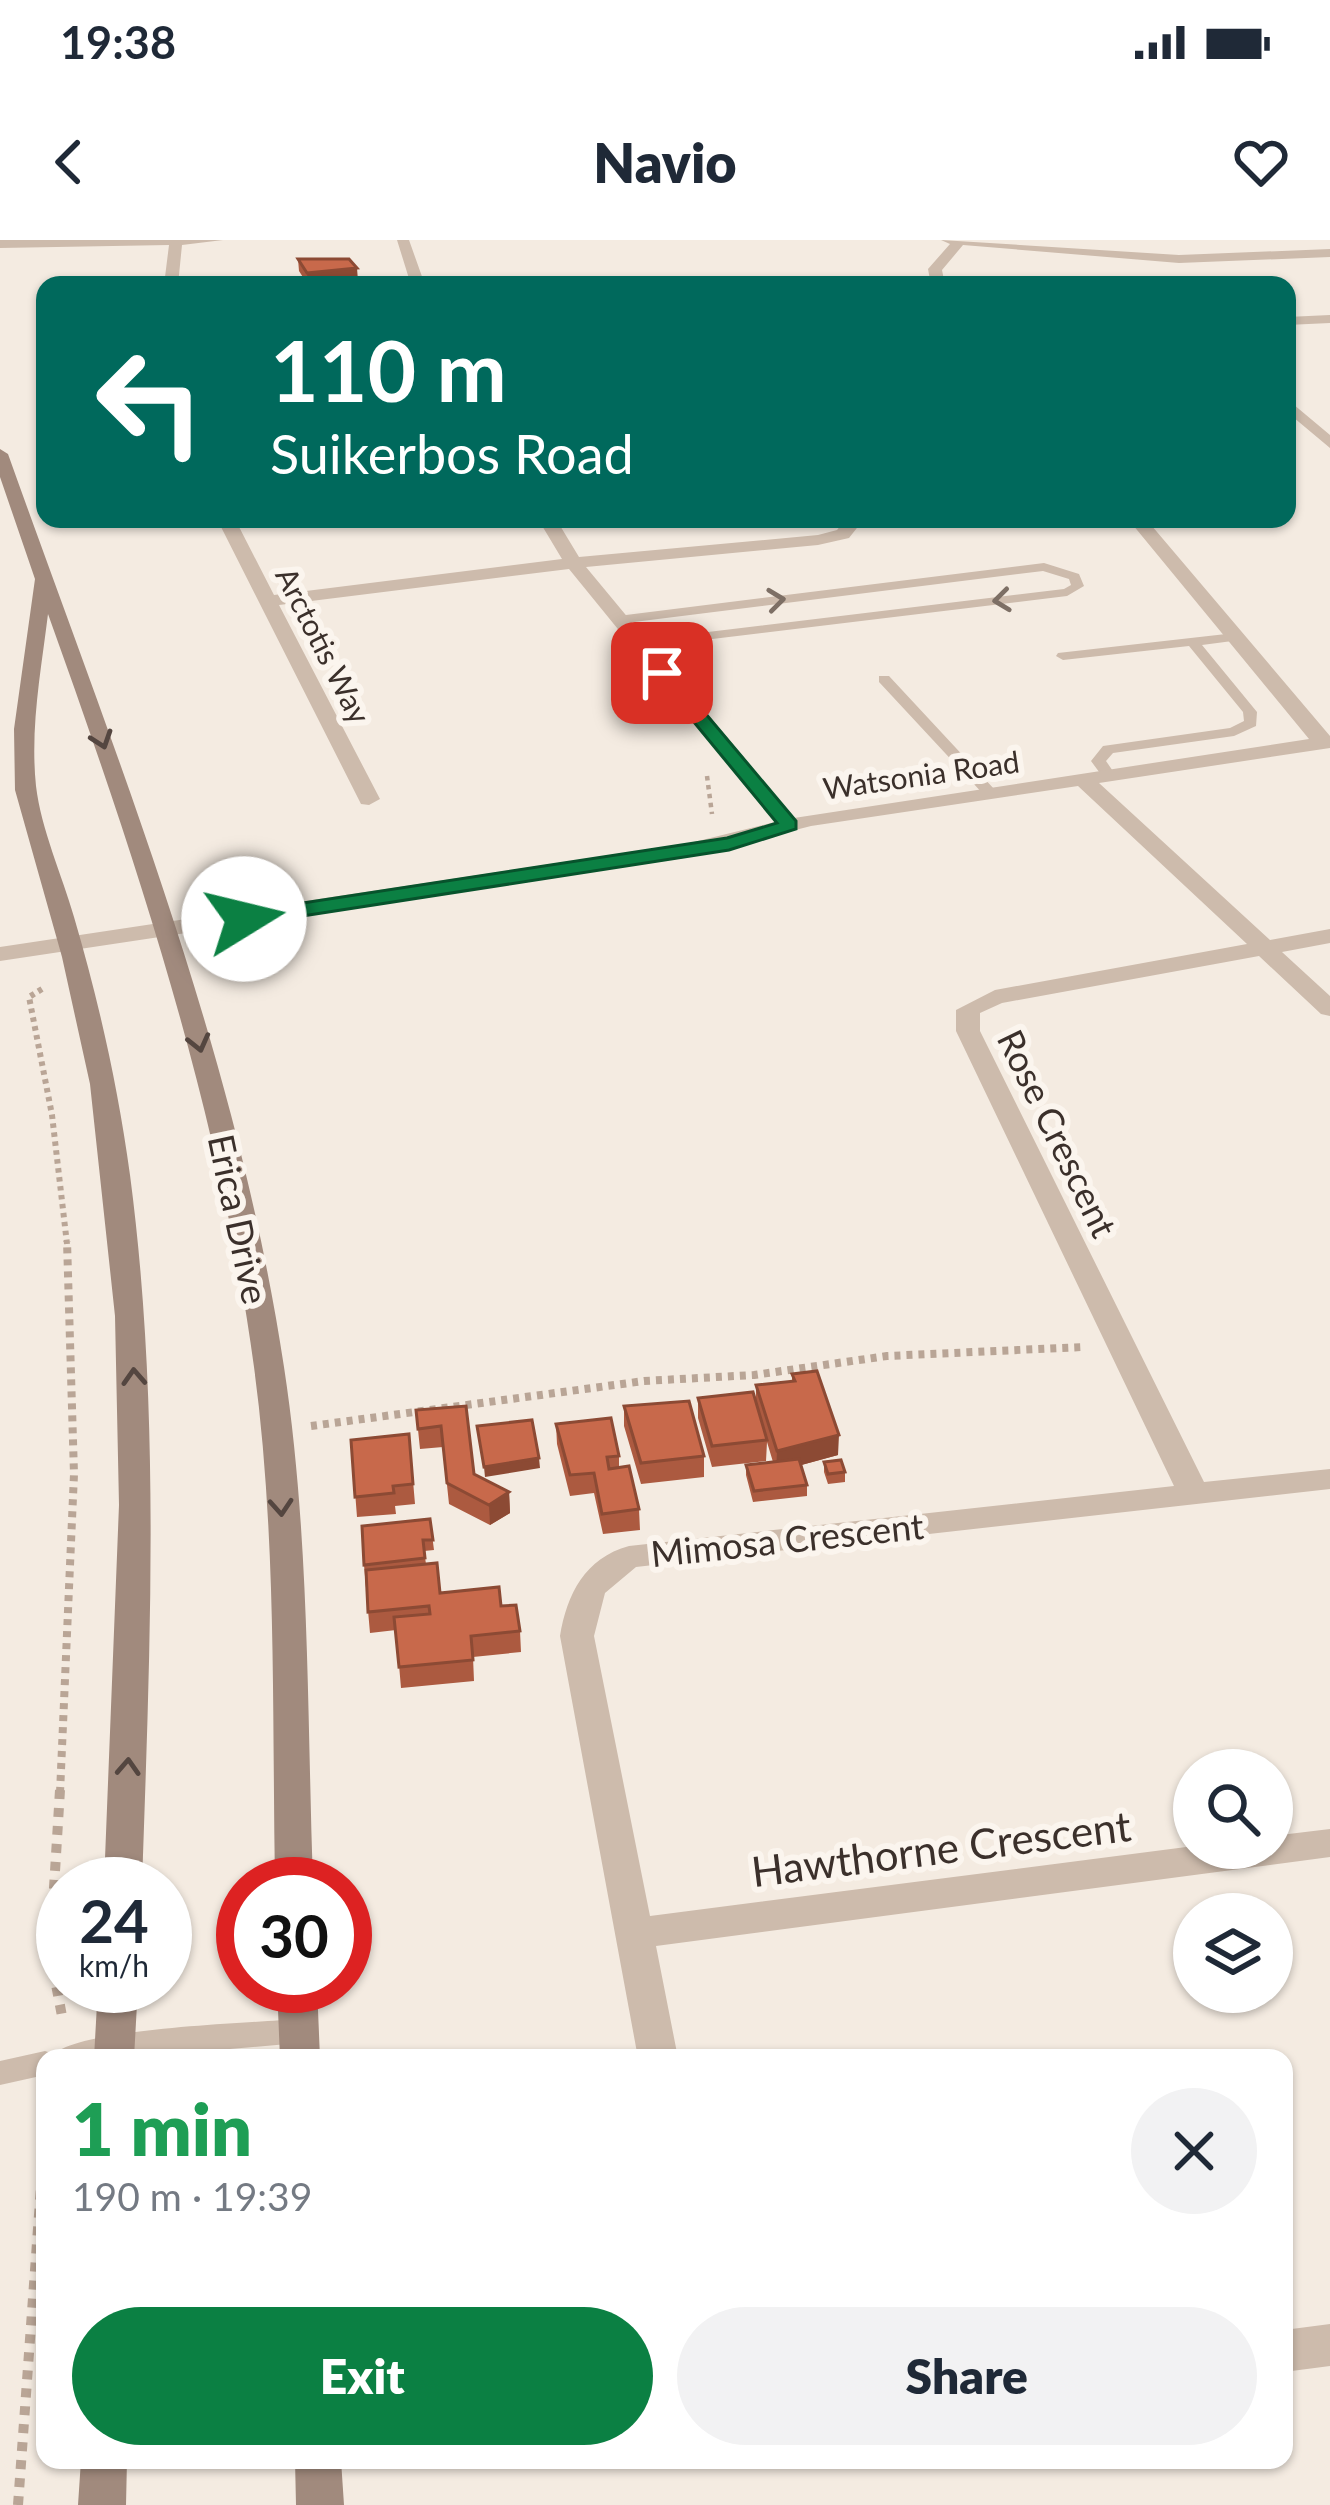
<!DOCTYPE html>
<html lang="en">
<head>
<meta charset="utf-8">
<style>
	:root { --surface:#fff; --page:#f2f2f3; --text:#1f2937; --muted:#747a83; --accent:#0b8043 }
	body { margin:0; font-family:Lato,sans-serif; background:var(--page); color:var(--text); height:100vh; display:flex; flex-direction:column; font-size:45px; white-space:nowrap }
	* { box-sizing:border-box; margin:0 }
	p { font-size:39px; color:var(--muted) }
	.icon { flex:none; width:66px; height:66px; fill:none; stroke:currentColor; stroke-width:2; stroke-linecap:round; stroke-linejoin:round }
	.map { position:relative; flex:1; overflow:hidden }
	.sheet { position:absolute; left:36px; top:1809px; width:1257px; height:420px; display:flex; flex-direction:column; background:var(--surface); border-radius:24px; box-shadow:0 3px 9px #0004 }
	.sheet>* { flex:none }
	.top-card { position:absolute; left:36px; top:36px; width:1260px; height:252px; border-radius:24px; box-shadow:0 3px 9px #0004; background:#00695c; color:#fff; overflow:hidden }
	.controls { position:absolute; left:1173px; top:1509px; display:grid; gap:24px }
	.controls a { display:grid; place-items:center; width:120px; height:120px; border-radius:50%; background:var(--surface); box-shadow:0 3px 9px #0004; font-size:60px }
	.speed { position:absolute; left:36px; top:1617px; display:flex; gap:24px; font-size:60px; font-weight:700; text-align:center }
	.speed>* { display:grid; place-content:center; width:156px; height:156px; border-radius:50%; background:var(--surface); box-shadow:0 3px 9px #0004; line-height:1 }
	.speed small { font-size:30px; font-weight:400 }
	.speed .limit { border:18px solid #d22; background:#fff; color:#111 }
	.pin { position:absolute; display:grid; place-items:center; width:102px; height:102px; color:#fff; margin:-51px; border-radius:24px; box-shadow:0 6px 18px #0006 }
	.me { position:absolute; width:132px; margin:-66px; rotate:81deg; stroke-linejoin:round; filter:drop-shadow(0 0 9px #0008) }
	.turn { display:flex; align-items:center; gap:42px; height:252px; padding:0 36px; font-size:54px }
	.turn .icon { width:156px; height:156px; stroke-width:2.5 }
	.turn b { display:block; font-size:84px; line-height:102px }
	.round { display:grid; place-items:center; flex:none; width:126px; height:126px; border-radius:63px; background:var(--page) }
	.headline { display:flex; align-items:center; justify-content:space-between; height:204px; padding:0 36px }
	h1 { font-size:72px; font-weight:800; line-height:90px; color:#1e9e55 }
	.action { display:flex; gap:24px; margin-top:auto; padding:24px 36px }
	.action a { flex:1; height:138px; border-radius:72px; background:var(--accent); color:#fff; font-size:48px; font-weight:800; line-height:138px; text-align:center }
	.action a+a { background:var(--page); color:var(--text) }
	.status { display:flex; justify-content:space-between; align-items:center; height:84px; padding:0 60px; background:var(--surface); direction:ltr }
	.status svg { height:33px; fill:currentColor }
	header { display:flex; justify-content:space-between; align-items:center; height:156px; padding:0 36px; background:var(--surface); font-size:54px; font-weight:800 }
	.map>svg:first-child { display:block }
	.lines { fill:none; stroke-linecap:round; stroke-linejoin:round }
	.path-far3 { stroke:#b9a596; stroke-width:4.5; stroke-dasharray:4.5 4.5; stroke-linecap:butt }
	.path-far2 { stroke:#b9a596; stroke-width:6; stroke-dasharray:4.5 4.5; stroke-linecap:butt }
	.path-far1 { stroke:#b9a596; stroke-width:8; stroke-dasharray:6 6; stroke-linecap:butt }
	.path { stroke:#b9a596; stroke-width:10; stroke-dasharray:9 9; stroke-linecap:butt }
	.service { fill:#cdbbac; fill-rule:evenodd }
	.minor { fill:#cdbbac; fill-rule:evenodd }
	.secondary { fill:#a18a7d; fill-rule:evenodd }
	.wall { fill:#ac5a40 }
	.shaded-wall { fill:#8c4a34 }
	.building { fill:#c8694b; stroke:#8c4a34; stroke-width:3 }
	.oneway { stroke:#7d6f65 }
	.oneway2 { stroke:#544640 }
	.route { fill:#0b8043; stroke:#07532c; stroke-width:3 }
	.labels { text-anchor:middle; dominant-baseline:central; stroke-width:12; stroke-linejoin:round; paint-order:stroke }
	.far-street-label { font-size:30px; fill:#3b302b; stroke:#fbf5ee }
	.street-label { font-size:36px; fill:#3b302b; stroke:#fbf5ee }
	.near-street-label { font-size:42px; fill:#3b302b; stroke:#fbf5ee }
</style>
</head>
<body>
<div class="status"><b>19:38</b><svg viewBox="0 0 49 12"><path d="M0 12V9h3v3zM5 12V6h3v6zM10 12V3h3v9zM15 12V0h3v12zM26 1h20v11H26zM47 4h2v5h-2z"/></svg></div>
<header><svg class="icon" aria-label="back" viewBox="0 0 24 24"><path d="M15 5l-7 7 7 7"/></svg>Navio<svg class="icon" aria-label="heart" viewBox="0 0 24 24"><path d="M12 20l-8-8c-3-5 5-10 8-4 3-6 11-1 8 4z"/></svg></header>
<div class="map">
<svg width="1330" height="2265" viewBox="0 0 1330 2265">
	<rect width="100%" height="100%" fill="#f4ebe1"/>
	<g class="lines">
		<path class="path-far3" d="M707 536 712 574"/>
		<path class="path-far2" d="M42 749 29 757 52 875 67 1004"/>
		<path class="path-far1" d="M311 1186 644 1141 754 1135 887 1116 1083 1107
			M60 1553 74 1234 67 1001"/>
		<path class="path" d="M60 1550 50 1713 62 1776
			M18 2265 45 1892"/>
		<path class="service" d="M1044 323 1079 334 1084 346 1067 356 638 408 633 407V401L1064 349 1071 345 1069 339 1043 331 618 384 611 380 618 376Z
			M1235 393 1240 394V400L1202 405 1257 472 1256 486 1234 496 1113 513 1106 521 1117 537 1105 540 1091 521 1103 506 1230 488 1244 481 1243 472 1189 406 1063 420 1056 416 1058 413Z
			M879 436H889L995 550V556H985L879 442Z
			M299 1779 309 1783 313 1791 309 1799 299 1803 125 1818H45V1835L0 1845V1821L45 1811 54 1814C82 1788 252 1783 299 1779Z"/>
		<path class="minor" d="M0 0H223L182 5 178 45H164L169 5 0 8Z
			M397 0H409L425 45H411Z
			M941 0 1179 15 1330 9V17L1179 23 963 5 942 30 945 45H931L928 29 950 4Z
			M1330 75V83L1287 85V77Z
			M1287 159 1330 195V208L1287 172Z
			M217 279H235L274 355 562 319 538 279H556L579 317 818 295 837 290 846 279H864L849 298 818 305 586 327 794 578 1309 499 1128 279H1146L1330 496V508L1099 543 1270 700 1330 689V703L1282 712 1330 756V776L1321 774 1259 716 1002 763 980 773V791L1204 1242 1330 1229V1249L636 1327 605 1353 594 1396 650 1676 1194 1606 1272 1608V1596L1330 1589V1617L656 1706 678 1818H638L560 1396C567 1354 585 1318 629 1306L1174 1246 956 791V770L995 750 1247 704 1078 546 811 586 690 617 0 721V707L690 603 775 582 569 329 279 365 380 559 369 565 361 564Z
			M1330 2084V2126L1284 2132V2090Z"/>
		<path class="secondary" d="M0 209 8 214C115 514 236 810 284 1127 310 1297 307 1472 313 1644H275C272 1472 277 1298 254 1127 219 868 136 619 48 374 41 431 30 488 36 546 41 589 62 635 74 677 99 762 118 847 130 935 161 1170 150 1408 142 1644H104L119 1265 115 1076 90 844 62 717 15 550 14 489 35 339 0 237Z
			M98 1746H138L134 1818H94Z
			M277 1746H317L320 1818H280Z
			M81 2220H127L126 2265H78Z
			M295 2220H341L344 2265H296Z"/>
	</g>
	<path class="wall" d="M298 19 358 41 308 45 299 31Z
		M792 1134 838 1215 801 1225 807 1245V1256L753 1262 746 1235V1225L773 1222 767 1202 766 1221 712 1227 698 1178V1158L756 1163V1145L792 1141Z
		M466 1166 474 1234 509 1252 510 1273 490 1285 449 1264 443 1207 420 1209 416 1170Z
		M624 1166 704 1216V1237L641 1244 624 1186Z
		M556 1184 619 1216V1228L639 1269 640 1290 603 1294 594 1253 570 1256 557 1204Z
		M409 1194 415 1264 395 1266 396 1274 357 1277 351 1200Z
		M824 1222 845 1232V1242L828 1244 824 1232Z
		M430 1279 434 1310 424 1311 426 1324 440 1353 501 1366 520 1391 521 1412 473 1417 474 1441 401 1448 396 1390 370 1393 364 1325Z"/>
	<path class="shaded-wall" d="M357 28 358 41 308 45 307 33Z
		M839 1195 838 1215 776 1232 777 1211Z
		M539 1218 540 1228 485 1237 484 1227Z
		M509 1252 510 1273 490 1285 489 1265Z"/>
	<path class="building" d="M298 19H349L357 28 307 33Z
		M817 1131 839 1195 777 1211 756 1145 795 1141 792 1134Z
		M753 1152 767 1200 712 1206 698 1158Z
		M689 1161 704 1216 641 1223 624 1166Z
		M466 1166 474 1234 509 1252 489 1265 447 1243 441 1186 418 1189 416 1170Z
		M611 1178 619 1216 607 1217 609 1229 629 1226 639 1269 602 1274 594 1233 570 1235 556 1184Z
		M532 1180 539 1218 484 1227 477 1186Z
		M409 1194 413 1244 393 1246 394 1253 355 1257 351 1200Z
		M799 1219 807 1245 754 1251 746 1225Z
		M841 1220 845 1232 828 1234 824 1222Z
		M430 1279 433 1300H423L425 1318 364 1325 362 1286Z
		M437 1323 440 1353 499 1347 501 1366 516 1365 520 1391 471 1396 473 1420 399 1427 394 1377 430 1374 429 1366 368 1372 366 1330Z"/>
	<defs><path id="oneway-chevron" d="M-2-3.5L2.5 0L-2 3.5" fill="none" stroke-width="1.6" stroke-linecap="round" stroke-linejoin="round" transform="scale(3)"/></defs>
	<g class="oneway">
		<use href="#oneway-chevron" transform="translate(776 360) rotate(-7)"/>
		<use href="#oneway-chevron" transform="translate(1002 360) rotate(173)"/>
	</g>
	<g class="oneway2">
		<use href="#oneway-chevron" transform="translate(102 500) rotate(71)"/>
		<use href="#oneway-chevron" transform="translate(199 803) rotate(76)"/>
		<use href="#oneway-chevron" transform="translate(134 1137) rotate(-93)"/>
		<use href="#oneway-chevron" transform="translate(281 1267) rotate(86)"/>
		<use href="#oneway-chevron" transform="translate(128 1527) rotate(-87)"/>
	</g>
	<path class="route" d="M656 429H668L796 581V589L729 610 244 685 234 679 244 672 727 598 777 583 656 436Z"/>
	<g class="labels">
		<g class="far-street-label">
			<text transform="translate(324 405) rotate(63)">Arctotis Way</text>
			<text transform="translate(921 534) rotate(-8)">Watsonia Road</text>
		</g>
		<g class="street-label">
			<text transform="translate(1058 893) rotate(64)">Rose Crescent</text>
			<text transform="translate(239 979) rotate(78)">Erica Drive</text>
			<text transform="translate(787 1299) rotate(-6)">Mimosa Crescent</text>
		</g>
		<g class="near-street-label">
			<text transform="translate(941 1608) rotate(-7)">Hawthorne Crescent</text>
		</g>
	</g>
</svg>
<div class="controls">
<a><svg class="icon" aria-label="search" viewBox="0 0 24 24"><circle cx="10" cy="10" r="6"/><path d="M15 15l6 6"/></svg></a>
<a><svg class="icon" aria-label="layers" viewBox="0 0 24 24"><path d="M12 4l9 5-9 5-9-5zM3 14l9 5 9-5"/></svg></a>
</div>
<div class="speed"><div>24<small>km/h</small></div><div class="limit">30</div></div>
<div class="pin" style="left:662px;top:433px;background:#d93025"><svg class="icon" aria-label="arrive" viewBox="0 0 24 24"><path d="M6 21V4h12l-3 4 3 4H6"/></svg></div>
<svg class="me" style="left:244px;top:679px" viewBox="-20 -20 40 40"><circle r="19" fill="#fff"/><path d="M0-13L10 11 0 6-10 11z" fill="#0b8043"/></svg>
<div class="top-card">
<div class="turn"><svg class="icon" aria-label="left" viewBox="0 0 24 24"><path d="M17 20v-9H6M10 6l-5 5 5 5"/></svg><div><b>110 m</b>Suikerbos Road</div></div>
</div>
<section class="sheet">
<div class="headline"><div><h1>1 min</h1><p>190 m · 19:39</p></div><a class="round"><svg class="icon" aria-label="close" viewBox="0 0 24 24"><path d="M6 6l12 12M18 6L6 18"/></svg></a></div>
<div class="action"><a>Exit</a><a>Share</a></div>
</section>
</div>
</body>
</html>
